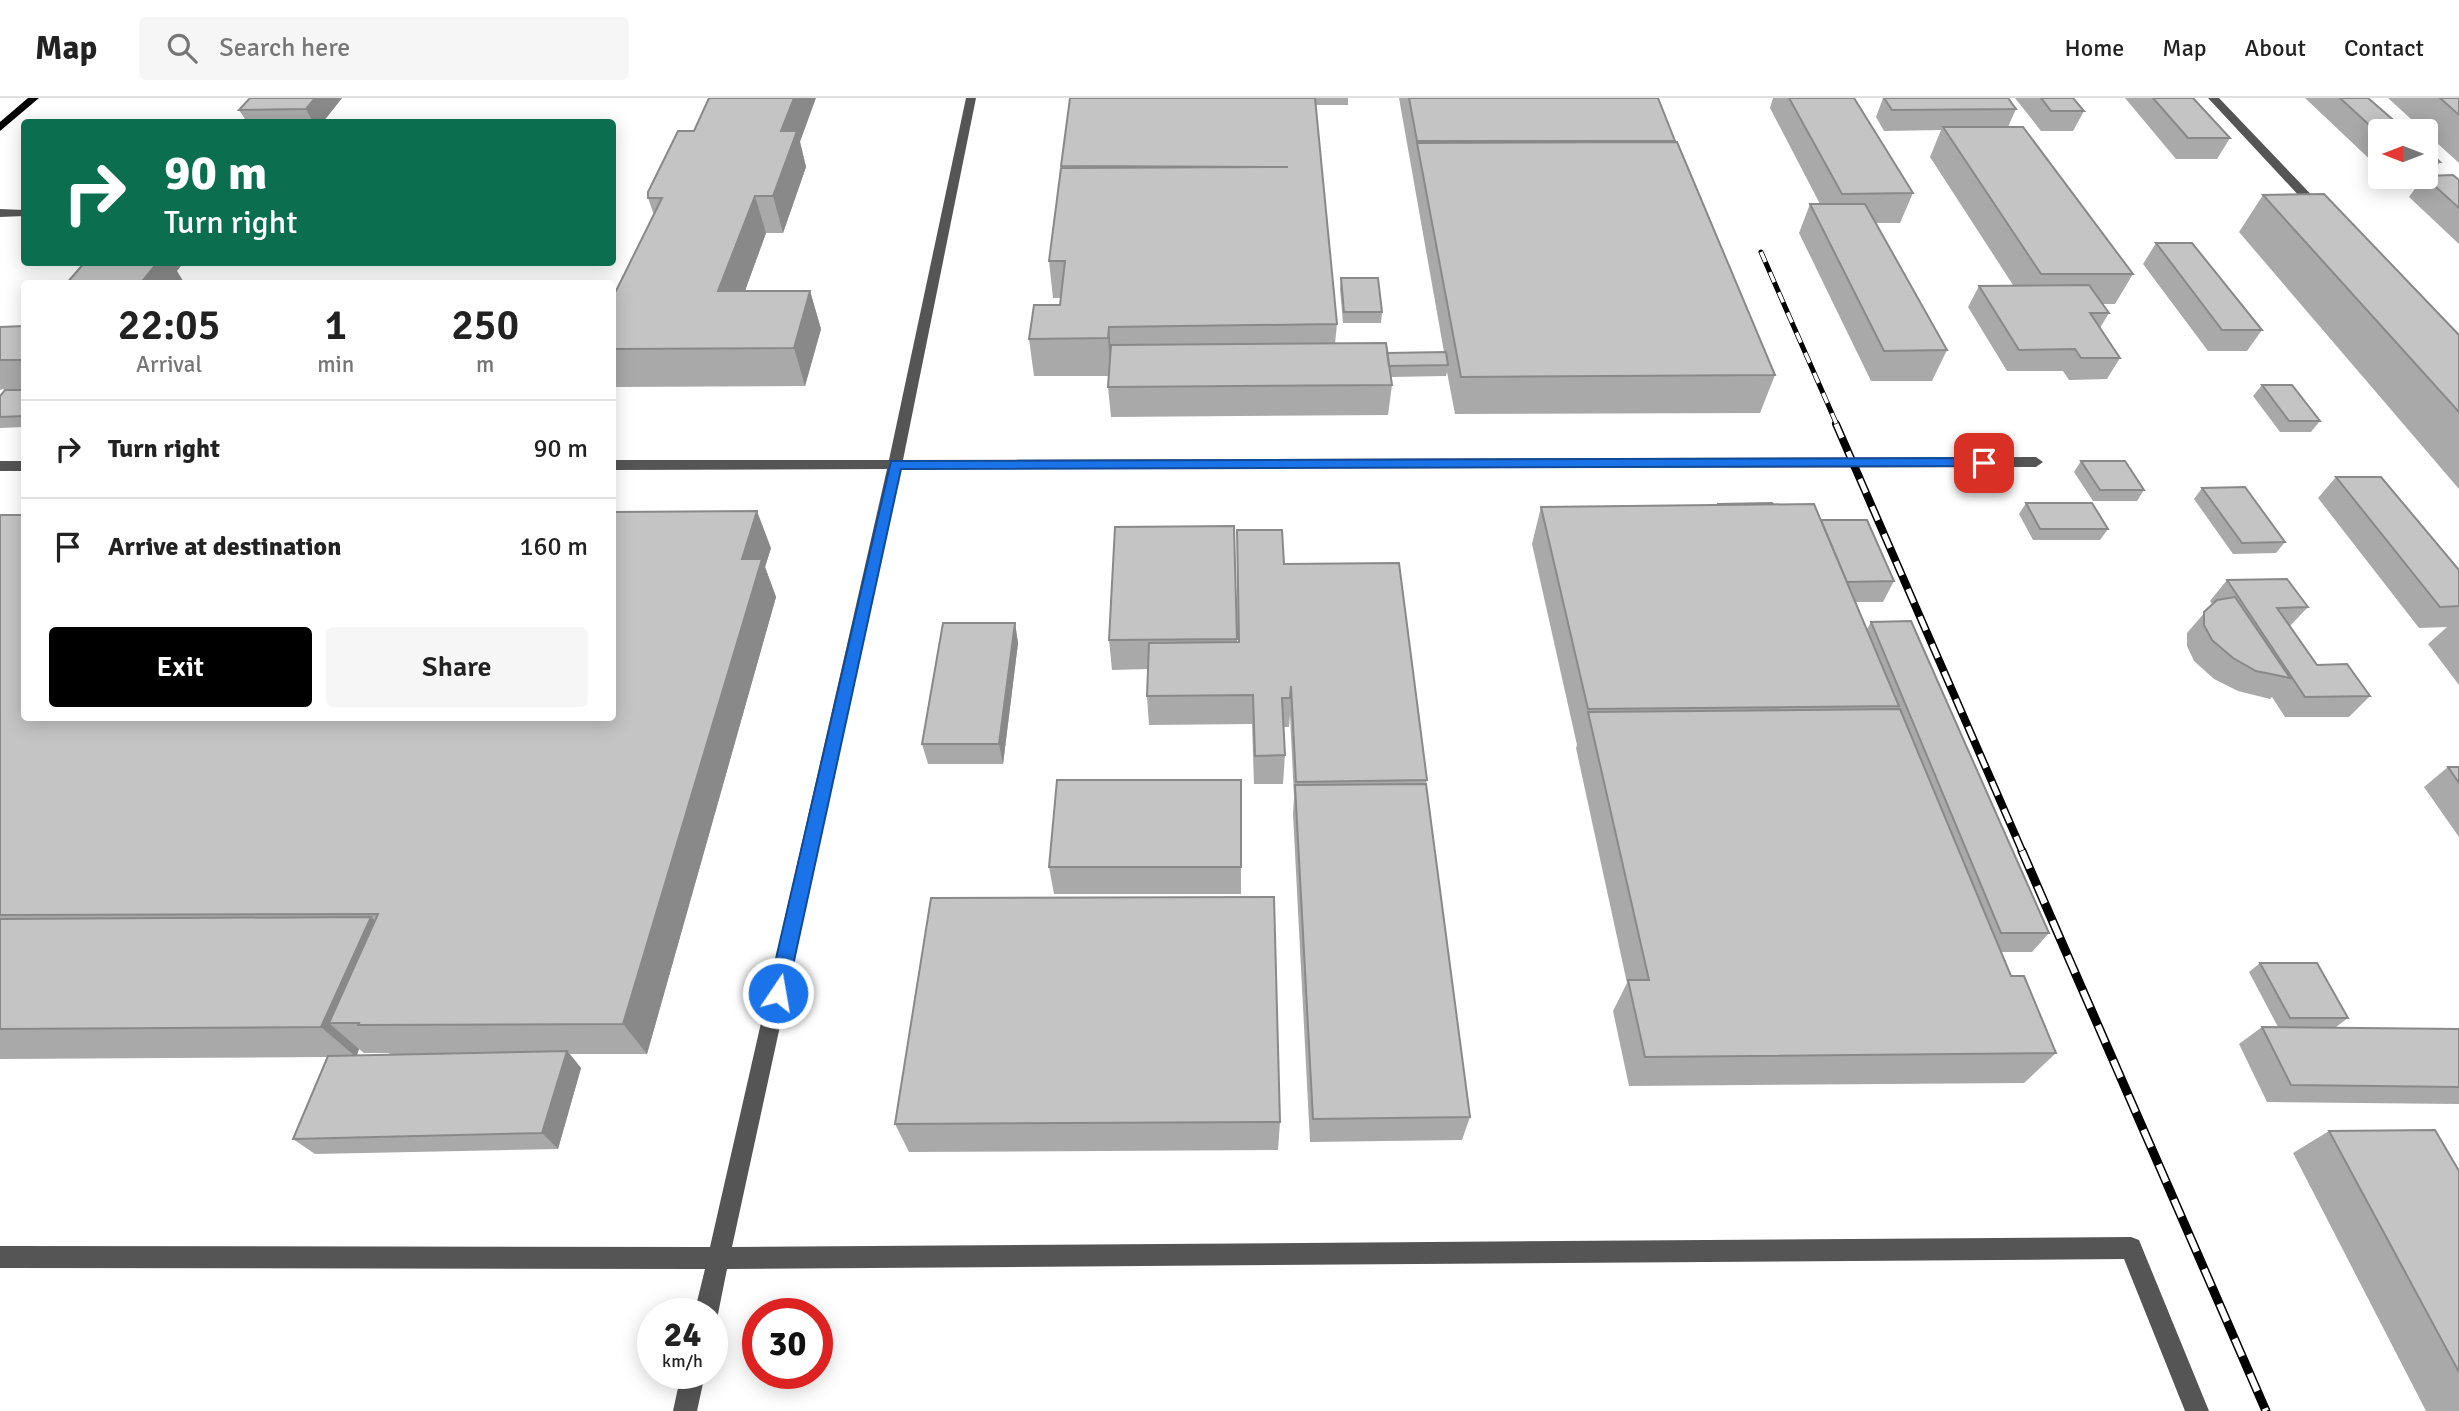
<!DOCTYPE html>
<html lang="en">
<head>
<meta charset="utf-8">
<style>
	:root { --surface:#fff; --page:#f6f6f6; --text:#222; --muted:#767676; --line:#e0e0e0; --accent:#000 }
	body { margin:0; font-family:Signika,sans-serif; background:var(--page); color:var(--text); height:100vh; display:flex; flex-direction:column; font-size:26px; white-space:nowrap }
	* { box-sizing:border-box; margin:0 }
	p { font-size:23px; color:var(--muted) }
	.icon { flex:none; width:38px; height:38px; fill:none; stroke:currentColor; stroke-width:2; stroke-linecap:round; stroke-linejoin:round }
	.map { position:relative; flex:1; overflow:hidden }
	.panel { position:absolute; left:21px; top:182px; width:595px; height:441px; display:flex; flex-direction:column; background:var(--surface); border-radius:7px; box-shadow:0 4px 18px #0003 }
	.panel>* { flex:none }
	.top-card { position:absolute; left:21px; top:21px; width:595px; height:147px; border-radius:7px; box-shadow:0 4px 18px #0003; background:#0b6e4f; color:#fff; overflow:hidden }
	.needle { width:46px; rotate:270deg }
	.fabs { position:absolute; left:2368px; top:21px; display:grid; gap:14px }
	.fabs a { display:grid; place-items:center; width:70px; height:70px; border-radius:7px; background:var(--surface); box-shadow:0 4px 18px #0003; font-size:35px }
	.speed { position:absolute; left:637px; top:1200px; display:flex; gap:14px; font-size:35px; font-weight:700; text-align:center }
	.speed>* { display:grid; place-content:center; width:91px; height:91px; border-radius:50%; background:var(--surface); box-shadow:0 4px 18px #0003; line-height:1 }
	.speed small { font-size:18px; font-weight:400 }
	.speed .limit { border:10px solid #d22; background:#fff; color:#111 }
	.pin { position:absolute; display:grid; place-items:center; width:60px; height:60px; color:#fff; margin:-30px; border-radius:14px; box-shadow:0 4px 10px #0006 }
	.me { position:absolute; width:77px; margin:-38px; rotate:12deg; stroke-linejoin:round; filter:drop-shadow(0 0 5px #0008) }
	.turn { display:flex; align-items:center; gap:24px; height:147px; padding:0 28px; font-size:32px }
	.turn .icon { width:91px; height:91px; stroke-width:2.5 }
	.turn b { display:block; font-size:49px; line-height:60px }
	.eta { display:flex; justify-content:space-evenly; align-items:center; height:119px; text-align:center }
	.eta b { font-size:42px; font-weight:600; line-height:49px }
	.button { display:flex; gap:14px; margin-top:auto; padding:14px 28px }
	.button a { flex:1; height:80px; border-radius:7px; background:var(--accent); color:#fff; font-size:28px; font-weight:600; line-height:80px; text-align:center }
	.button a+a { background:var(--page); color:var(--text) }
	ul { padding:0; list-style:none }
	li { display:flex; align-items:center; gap:21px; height:98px; padding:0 28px; border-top:2px solid var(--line) }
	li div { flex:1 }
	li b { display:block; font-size:26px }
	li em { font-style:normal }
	header { display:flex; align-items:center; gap:42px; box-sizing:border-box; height:98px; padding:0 35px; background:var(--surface); border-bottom:2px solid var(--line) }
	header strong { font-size:33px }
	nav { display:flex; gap:38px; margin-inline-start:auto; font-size:24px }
	.search { width:490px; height:63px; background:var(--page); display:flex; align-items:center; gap:18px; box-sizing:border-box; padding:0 24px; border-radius:7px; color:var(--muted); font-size:26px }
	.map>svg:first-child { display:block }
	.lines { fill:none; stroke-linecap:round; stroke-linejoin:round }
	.minor { fill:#555; fill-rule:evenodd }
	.major { fill:#000; fill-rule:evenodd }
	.rail-far2-casing { stroke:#000; stroke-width:5 }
	.rail-far1-casing { stroke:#000; stroke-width:8 }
	.rail-casing { stroke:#000; stroke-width:9 }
	.rail-far2 { stroke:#fff; stroke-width:3.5; stroke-dasharray:11; stroke-linecap:butt }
	.rail-far1 { stroke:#fff; stroke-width:5; stroke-dasharray:15; stroke-linecap:butt }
	.rail { stroke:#fff; stroke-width:6; stroke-dasharray:19; stroke-linecap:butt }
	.wall { fill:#a9a9a9; fill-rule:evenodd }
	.shaded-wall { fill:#898989 }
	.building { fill:#c4c4c4; stroke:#898989; stroke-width:2 }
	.route { fill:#1a73e8; stroke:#114b97; stroke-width:2 }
</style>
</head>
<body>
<header>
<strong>Map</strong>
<div class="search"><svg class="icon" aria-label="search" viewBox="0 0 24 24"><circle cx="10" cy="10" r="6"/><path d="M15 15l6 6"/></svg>Search here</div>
<nav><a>Home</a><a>Map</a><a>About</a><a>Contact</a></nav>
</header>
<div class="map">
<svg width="2459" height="1313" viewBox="0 0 2459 1313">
	<rect width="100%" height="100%" fill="#fff"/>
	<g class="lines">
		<path class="minor" d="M966 0H976L903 362 2036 359 2043 364 2036 369 901 371 732 1149 2131 1139 2139 1142 2209 1313H2185L2124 1161 727 1171 718 1216 712 1225V1216H694L705 1171 0 1170V1148L710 1149 887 371 612 372V362H889Z
			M2208 0H2219L2323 109V115H2315Z
			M0 111 24 112V118L0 119Z
			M0 363H24V373H0Z
			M681 1276H705L697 1313H673Z"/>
		<path class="major" d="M28 0H39L0 33V24Z"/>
		<defs>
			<path id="rail-far2" d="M1761 154 1837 327"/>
			<path id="rail-far1" d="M1836 326 2023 755"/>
			<path id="rail" d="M2022 753 2266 1313"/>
		</defs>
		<use href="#rail-far2" class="rail-far2-casing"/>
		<use href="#rail-far1" class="rail-far1-casing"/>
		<use href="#rail" class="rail-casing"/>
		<use href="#rail-far2" class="rail-far2"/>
		<use href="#rail-far1" class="rail-far1"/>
		<use href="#rail" class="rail"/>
	</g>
	<path class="wall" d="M342 0 323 24H247L239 12Z
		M1070 0H1348V7H1315L1337 226 1335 246 1387 255 1444 254 1399 0H1658L1675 43V44L1775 277 1760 315 1455 316 1447 274 1446 278 1390 279 1392 287 1388 317 1111 319 1108 289 1109 278H1034L1029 241 1060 207 1061 200H1053L1049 163Z
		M1773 0H1854L1913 95 1900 125H1876L1947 252 1932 283H1871L1799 135 1810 106H1820L1770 10Z
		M1883 0H2008L2016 11 2008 29 2133 176 2115 206H2102L2109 215 2100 230 2120 260 2107 281 2069 282 2063 273H2007L1968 209 1979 188 2013 187 1930 59 1941 32 1884 33 1876 19Z
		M2015 0H2073L2084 13 2073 33H2041Z
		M2125 0H2193L2230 40 2217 61H2176Z
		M2305 0H2368L2380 33V71Z
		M2388 0H2459V65L2426 35V33H2424Z
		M694 33 800 44 806 69 783 135H766L745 193H810L821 231 805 288 612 289V193H616L654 117 648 100Z
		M2426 51 2440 64 2430 78 2459 82V146L2409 99 2419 85H2394L2388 79H2426Z
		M2263 97 2459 237V391L2239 134Z
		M2156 145 2262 232 2247 253H2208L2143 166Z
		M1341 180 1382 214 1381 225H1343L1340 191Z
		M24 228V329L0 330V298L5 292 3 291 0 292V229Z
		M2262 287 2320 323 2311 334H2280L2253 298Z
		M2081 363 2144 392 2137 403H2093L2074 374Z
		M2336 379 2459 472V587L2428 546 2447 529 2419 530 2318 400Z
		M2202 390 2285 444 2276 455 2233 456 2194 401Z
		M2026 405 2108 431 2100 442H2033L2019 416Z
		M1773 406 1821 422 1894 483 1883 504H1856L1867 531 1871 524 2049 835 2032 854H2000L2011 878 2056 955 2024 985 1629 988 1613 913 1627 885 1576 650 1577 647 1532 446 1541 409Z
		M0 417 771 450 765 469 776 499 647 956H570L581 970 558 1051 315 1056 293 1041 327 959 0 961ZM359 951 364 955H389L391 957H357Z
		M1234 428 1237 544H1238L1237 432 1284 466 1427 682 1426 686 1470 1019 1462 1042 1310 1044 1293 716 1294 699 1290 617 1289 629H1284L1285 657 1283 686H1254L1252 626 1149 627 1147 598 1148 571 1112 572 1109 542Z
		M2227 482 2308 509 2290 528 2317 567 2370 598 2349 619H2285L2272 599 2270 601 2238 593 2214 581 2194 563 2187 548V535L2212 506 2210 503Z
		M1015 525 1018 545 1003 666H928L922 646Z
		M2448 669H2459V739L2424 689Z
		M1049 769H1241V796H1054Z
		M2260 865 2348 920 2336 929H2286L2459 931V1006L2267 1004 2239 946 2262 929H2278L2249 874Z
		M1280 1024 1278 1052 909 1054 895 1026Z
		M2329 1033 2459 1073V1313H2426L2293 1055Z"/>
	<path class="shaded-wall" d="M315 0H342L323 24H313L306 11Z
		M794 0H816L800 44 806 69 783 135 773 98 781 33Z
		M755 98 766 135 731 231 718 193Z
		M158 164H184L177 173 185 186H140Z
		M810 193 821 231 805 288 794 250Z
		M1109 229 1112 267 1111 278 1108 240Z
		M757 413 771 450 765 469 776 499 647 956 623 926 742 461Z
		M1015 525 1018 545 1003 666 999 646Z
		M371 819 403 851 359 925H329L359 951 356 959 321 929Z
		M567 953 581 970 558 1051 542 1035Z"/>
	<path class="building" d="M250 0H315L306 11 239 12Z
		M709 0H794L781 33H797L773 98H755L718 193H810L794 250 612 251V193H616L662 100H648V94L678 33H694Z
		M1070 0H1315L1337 226 1109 229 1108 240 1029 241 1034 207H1060L1065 163H1049L1061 70 1288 69 1061 68Z
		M1409 0H1658L1675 43H1417Z
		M1789 0H1854L1913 95 1842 96Z
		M1884 0H2008L2016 11 1892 12Z
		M2041 0H2073L2084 13H2051Z
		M2153 0H2193L2230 40H2188Z
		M2340 0H2368L2406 33H2380V37Z
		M2440 0H2459V17Z
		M263 23H289L288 24H262Z
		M1943 29H2023L2133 176H2041Z
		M1677 44 1775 277 1461 279 1417 45Z
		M2426 51 2440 64H2426Z
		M2453 77 2459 82V110L2425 79 2426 78Z
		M2324 96 2459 237V314L2263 97Z
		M1810 106H1865L1947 252 1884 253Z
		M2156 145H2192L2262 232H2222Z
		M85 164H158L140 186H66Z
		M1341 180H1378L1382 214H1344Z
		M2089 187 2109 215H2090L2120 260H2081L2075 251 2019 252 1979 188Z
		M24 228V262H0V229Z
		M1386 245 1392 287 1108 289 1111 247Z
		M1446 254 1448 267 1389 268 1387 255Z
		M2262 287H2292L2320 323H2289Z
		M5 292H24V318L0 319V298Z
		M2081 363H2125L2144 392H2100Z
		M2336 379H2381L2459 472V508L2440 509Z
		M2245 389 2285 444 2242 445 2202 390Z
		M1772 405 1773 406 1718 407V406Z
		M2026 405H2092L2108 431H2040Z
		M1814 406 1899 608 1588 611 1541 409Z
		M757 413 742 461H762L623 926 358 927 359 925H329L378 816 0 817V417H24V620H612V414Z
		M1821 422H1867L1894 483 1847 484Z
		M1234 428 1237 541 1109 542 1115 429Z
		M1237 432H1282L1284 466 1399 465 1427 682 1296 684 1291 588 1290 600H1282L1285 657 1255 658 1253 597 1147 598 1149 545 1239 544Z
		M2287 481 2308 509 2277 510 2317 567 2347 566 2370 598 2305 599 2227 482Z
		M2235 499 2290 580 2256 573 2233 560 2212 542 2204 527V514L2217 502Z
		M1911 523 2049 835H2001L1871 524Z
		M943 525H1015L999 646H922Z
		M1900 611 2011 878H2024L2056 955 1645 959 1628 882H1649L1588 614Z
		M2448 669H2459V685Z
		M1057 682H1241V769H1049Z
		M1426 686 1470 1019 1313 1021 1295 687Z
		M1274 799 1280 1024 895 1026 931 800Z
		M371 819 321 929 0 931V821Z
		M2260 865H2317L2348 920H2290Z
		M2262 929 2459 931V989L2291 987Z
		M567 953 542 1035 293 1041 328 958Z
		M2435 1032 2459 1073V1274L2329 1033Z"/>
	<path class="route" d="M1984 360 1988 361V368L901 371 787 895 784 901 778 904 771 901 768 895 891 363Z"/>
</svg>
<div class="fabs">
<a><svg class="needle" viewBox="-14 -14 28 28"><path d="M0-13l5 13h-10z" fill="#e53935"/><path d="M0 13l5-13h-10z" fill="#767676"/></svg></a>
</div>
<div class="speed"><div>24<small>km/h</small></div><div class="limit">30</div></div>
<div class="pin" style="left:1984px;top:365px;background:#d93025"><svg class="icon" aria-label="arrive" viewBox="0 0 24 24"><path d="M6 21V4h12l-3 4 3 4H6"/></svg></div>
<svg class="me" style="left:778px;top:895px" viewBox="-20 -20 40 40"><circle r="17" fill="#1a73e8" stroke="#fff" stroke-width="3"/><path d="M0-11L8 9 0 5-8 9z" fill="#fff"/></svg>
<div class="top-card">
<div class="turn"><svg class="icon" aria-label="right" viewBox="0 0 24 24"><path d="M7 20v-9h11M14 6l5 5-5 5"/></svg><div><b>90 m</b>Turn right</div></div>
</div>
<section class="panel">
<div class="eta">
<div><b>22:05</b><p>Arrival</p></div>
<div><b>1</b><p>min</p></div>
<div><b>250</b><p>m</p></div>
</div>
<ul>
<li><svg class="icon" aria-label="right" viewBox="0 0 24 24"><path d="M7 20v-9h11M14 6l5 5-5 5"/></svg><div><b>Turn right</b></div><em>90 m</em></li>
<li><svg class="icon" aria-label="arrive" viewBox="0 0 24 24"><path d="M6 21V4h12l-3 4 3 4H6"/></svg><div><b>Arrive at destination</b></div><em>160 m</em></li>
</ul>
<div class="button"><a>Exit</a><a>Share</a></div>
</section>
</div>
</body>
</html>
